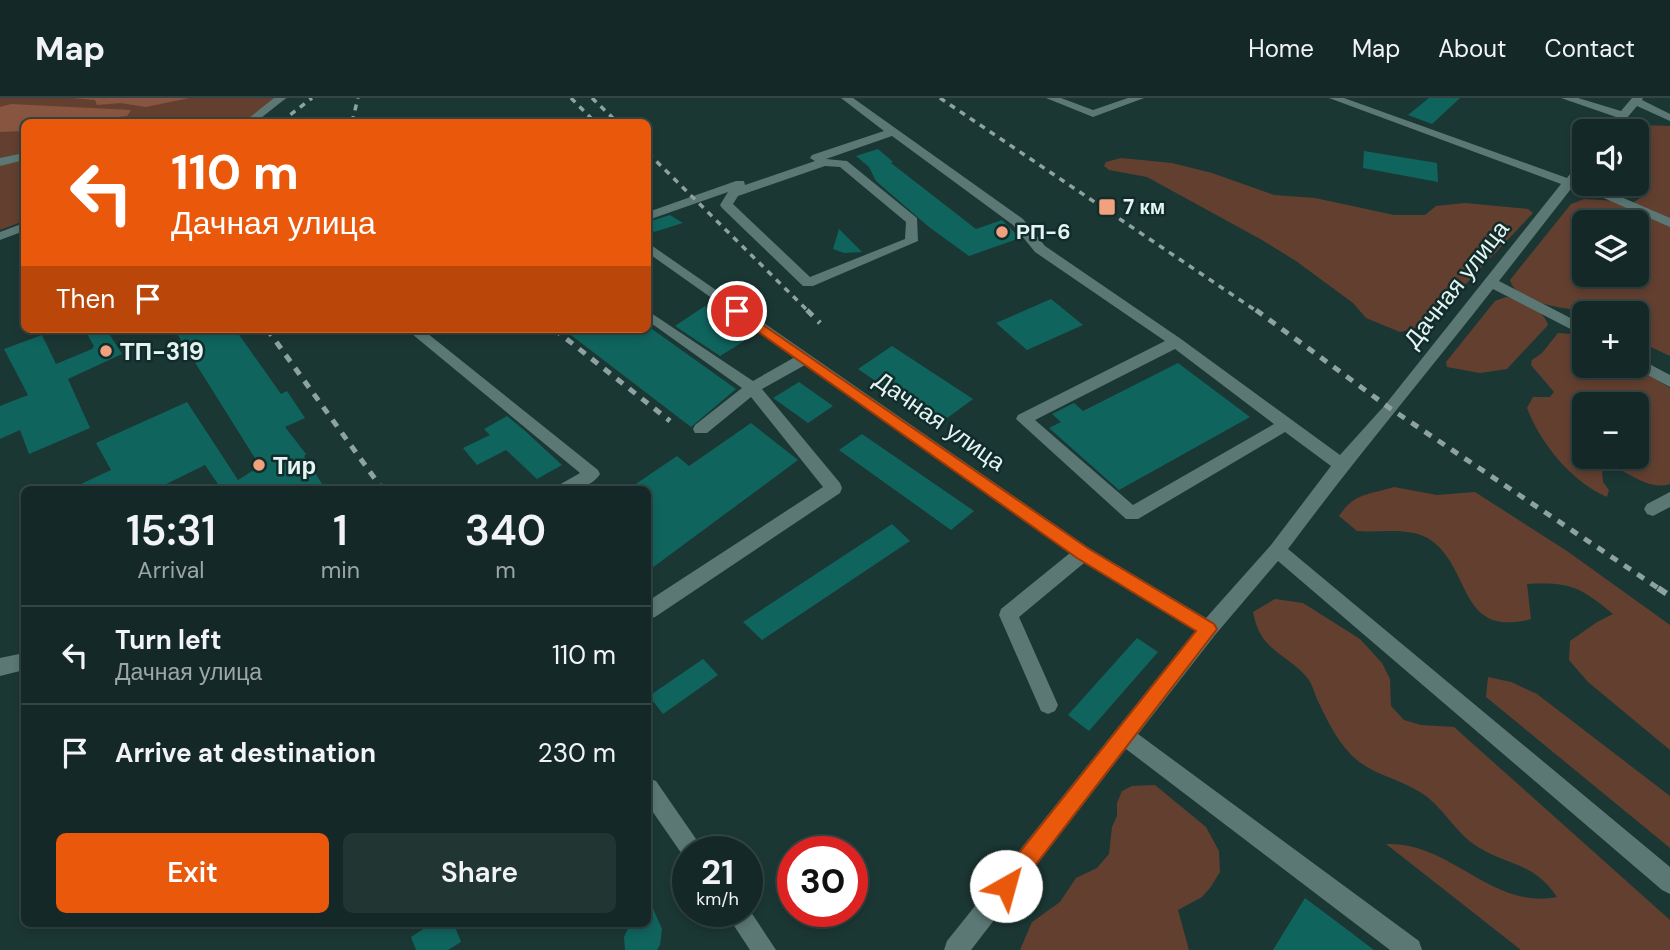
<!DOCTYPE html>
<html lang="en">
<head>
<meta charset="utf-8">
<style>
	:root { --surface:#142927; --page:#213533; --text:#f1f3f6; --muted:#9da6a7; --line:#334544; --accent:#ea580c }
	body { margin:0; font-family:"DM Sans",sans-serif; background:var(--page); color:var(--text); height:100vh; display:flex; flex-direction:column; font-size:26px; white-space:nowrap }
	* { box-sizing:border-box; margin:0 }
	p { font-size:23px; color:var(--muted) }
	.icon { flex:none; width:38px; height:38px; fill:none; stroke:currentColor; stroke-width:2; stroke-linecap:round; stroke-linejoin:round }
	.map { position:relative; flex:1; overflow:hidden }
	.panel { position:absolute; left:21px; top:388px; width:630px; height:441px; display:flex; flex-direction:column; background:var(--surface); border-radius:10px; box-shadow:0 4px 10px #0003,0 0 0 2px var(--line) }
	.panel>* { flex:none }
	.top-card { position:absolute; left:21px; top:21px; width:630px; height:214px; border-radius:10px; box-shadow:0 4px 10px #0003,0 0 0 2px var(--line); background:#ea580c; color:#fff; overflow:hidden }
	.controls { position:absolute; left:1572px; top:21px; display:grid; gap:14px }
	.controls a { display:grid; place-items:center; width:77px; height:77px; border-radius:10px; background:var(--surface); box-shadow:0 4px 10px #0003,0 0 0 2px var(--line); font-size:35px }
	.speed { position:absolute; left:672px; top:738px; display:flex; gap:14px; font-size:35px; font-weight:700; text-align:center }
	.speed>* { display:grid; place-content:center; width:91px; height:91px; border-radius:50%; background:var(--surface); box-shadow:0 4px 10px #0003,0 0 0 2px var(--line); line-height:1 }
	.speed small { font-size:18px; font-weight:400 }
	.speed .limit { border:10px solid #d22; background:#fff; color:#111 }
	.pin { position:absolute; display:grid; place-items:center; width:60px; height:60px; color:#fff; margin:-30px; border:4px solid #fff; border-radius:50%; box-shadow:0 2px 7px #0007 }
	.me { position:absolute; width:77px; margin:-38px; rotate:38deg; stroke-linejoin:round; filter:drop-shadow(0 0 5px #0008) }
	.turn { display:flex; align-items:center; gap:24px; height:147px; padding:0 35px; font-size:32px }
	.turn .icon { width:91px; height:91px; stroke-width:2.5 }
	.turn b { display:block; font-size:49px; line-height:60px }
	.then { display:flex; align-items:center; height:66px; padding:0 35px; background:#0003; gap:14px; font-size:26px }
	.eta { display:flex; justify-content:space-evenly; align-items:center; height:119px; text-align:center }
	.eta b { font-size:42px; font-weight:600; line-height:49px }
	.cta { display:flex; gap:14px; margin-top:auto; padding:14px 35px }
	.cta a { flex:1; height:80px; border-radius:10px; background:var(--accent); color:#fff; font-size:28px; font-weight:600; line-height:80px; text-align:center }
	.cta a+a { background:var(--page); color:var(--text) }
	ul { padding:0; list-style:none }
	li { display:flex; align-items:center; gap:21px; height:98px; padding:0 35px; border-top:2px solid var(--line) }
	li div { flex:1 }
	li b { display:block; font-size:26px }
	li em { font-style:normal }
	header { display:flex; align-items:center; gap:42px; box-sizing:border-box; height:98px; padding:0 35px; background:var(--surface); border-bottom:2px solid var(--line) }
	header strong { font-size:33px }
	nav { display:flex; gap:38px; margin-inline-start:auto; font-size:24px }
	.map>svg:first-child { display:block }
	.green { fill:#633f30; fill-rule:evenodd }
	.water { fill:#885640 }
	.building { fill:#10645e }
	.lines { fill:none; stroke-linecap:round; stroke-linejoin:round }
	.minor { fill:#5b7875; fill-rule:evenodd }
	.rail-far2 { stroke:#8ea3a1; stroke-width:3.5; stroke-dasharray:6 6; stroke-linecap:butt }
	.rail-far1 { stroke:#8ea3a1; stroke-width:5; stroke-dasharray:8 8; stroke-linecap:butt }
	.rail { stroke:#8ea3a1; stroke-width:6; stroke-dasharray:10 10; stroke-linecap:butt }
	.route { fill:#ea580c; stroke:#983908; stroke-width:2 }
	.poi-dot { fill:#f2a17e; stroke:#112c2a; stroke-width:2.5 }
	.labels { text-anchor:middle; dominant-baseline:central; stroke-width:5; stroke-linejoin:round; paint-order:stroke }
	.far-poi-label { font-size:21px; font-weight:bold; fill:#e4f4f2; stroke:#112c2a; text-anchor:start }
	.street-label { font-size:24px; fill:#e4f4f2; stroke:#112c2a }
	.poi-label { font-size:24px; font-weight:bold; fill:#e4f4f2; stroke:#112c2a; text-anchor:start }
</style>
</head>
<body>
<header>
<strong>Map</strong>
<nav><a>Home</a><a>Map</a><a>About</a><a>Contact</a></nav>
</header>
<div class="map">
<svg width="1670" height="852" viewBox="0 0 1670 852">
	<rect width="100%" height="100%" fill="#1b3734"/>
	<path class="green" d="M0 0H287L254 24H24V123L0 132Z
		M1642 27 1670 28V258L1636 242V215C1609 215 1518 214 1510 182L1571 106 1584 101 1634 104 1643 98V92L1632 86H1636V33H1630L1634 28ZM1584 124H1636V177H1584Z
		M1121 60 1172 65 1212 75 1274 97 1315 100 1394 117H1425L1436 108 1465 105 1528 111 1533 115 1427 227 1400 234 1366 220 1353 205 1296 163 1262 142 1147 79 1109 72 1104 68 1106 64Z
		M1506 199C1520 201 1544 212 1548 227L1507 271 1480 275 1447 269 1446 264 1495 203Z
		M1558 235 1584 237V268H1635L1670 290V386C1647 393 1629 373 1608 367L1602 371 1603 384 1609 392 1607 399C1572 384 1540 345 1527 310L1533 299H1550L1554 294 1531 267 1532 262 1542 255ZM1584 306H1636V359H1584Z
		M1394 389 1437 397 1475 394 1567 453 1670 527V652L1588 584 1569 562 1570 543 1597 524 1613 516C1580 489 1571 484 1527 486L1531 521C1459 540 1472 473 1432 443 1412 428 1380 435 1357 433L1339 418C1355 394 1369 397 1394 389Z
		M1275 501 1303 505 1360 541 1382 565 1390 581 1391 608 1404 622 1421 627 1454 629 1670 822V852H1521L1386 746C1451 743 1491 812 1557 799 1533 764 1511 769 1478 749 1455 735 1443 708 1420 694 1401 682 1376 677 1358 663 1338 646 1328 624 1317 601 1314 593 1311 583 1305 577 1282 553 1260 552 1253 514Z
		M1488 579 1511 584 1537 596 1670 698V750L1486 599Z
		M1155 687 1206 729 1219 753 1220 774 1210 790 1202 799 1178 812 1189 852H1020L1032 824 1060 804 1076 780 1097 770 1109 756 1112 729 1117 718V705L1122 693 1132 688Z"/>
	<path class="water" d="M72 0H189L146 9 120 5 97 7 95 2Z
		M11 6 131 12 127 18 71 24H24V33L0 34V9Z"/>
	<path class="building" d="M1429 0H1460L1432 26 1408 17Z
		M878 51 893 64 891 65 976 131 1002 122 1020 140 969 158 929 129 876 83 869 69 856 58Z
		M1364 53 1437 65 1438 84 1363 70Z
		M670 117 683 125 654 134 648 127V124Z
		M839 131 862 154 844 155 833 151Z
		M1051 201 1083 227 1027 252 996 225Z
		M705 208 749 240 720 258 675 228Z
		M84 231H106L122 256 68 281 90 330 29 356 20 332 0 341V308L28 297 4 251 42 237 56 266 92 251 94 248Z
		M174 231H235L281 296 287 293 305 320 285 329 306 356 304 358 326 392H222L205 367 154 392H68L111 372 96 345 187 304 238 382 260 368Z
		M563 231H652L736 291 691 329Z
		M892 248 973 301 939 326 858 271Z
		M1178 265 1250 319 1119 392 1049 330 1061 324 1052 316 1074 305 1083 313Z
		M799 284 833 308 808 325 773 300Z
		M507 318 524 332 562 367 537 381 506 352 477 367 463 350 490 337 484 331Z
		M751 325 798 362 648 473V392H627L677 358 689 368Z
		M862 336 974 413 951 432 839 352Z
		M892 426 910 443 762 542 743 524Z
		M1137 540 1158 554 1089 633 1068 617Z
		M703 561 718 577 663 616 649 598Z
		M648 799 662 831 660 847 657 852H625L624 839 630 826H648Z
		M1305 800 1341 827 1374 852H1273Z
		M431 826H454L461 844 448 852H416L411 839Z"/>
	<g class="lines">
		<path class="minor" d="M274 0H286L256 24H244Z
			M841 0H853L1023 121 1045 148 1181 241 1340 357 1385 307 1561 86 1329 0H1344L1567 80 1580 63 1584 62V74L1579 81 1584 83V86H1591L1670 120V129L1574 87 1499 183 1584 227V238L1493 191C1425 278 1354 362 1288 451L1670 769V796L1662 792 1278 463 1215 537 1138 636 1419 843 1422 852H1390L1126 651 971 852H944L947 843 1195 533 1084 465 1019 519 1058 607 1055 613 1048 616 1041 613 999 517 1001 511 1070 455 805 267 762 291 840 385 842 390 840 395 655 519 648 521V503L823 389 751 299 707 335H695L693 331 695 327 742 290 648 223V213L753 283 795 259 648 155V145L1089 450 1206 520 1271 447 1331 368 1285 334 1138 421H1126L1016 321 1018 317 1165 243 1035 154 1013 127 892 38 826 61 847 63 917 120 918 143 813 188H803L722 110 720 107 728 94 648 122V114L736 83H744L745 87 815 63 810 60 812 57 884 33ZM825 68 840 69 906 124 905 141 810 179 733 106 738 98ZM1175 251 1274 326 1133 407 1035 322Z
			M1046 0H1061L1093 12 1128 0H1144L1093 19Z
			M1561 0H1578L1621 13 1632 0H1643L1642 2 1670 16V23L1637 8 1616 33H1604L1616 19Z
			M488 20 492 21 493 24H483Z
			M24 55V62L0 68V60Z
			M24 125V133L0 142V134Z
			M406 231H422L598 372 600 376C590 391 573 392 557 392L559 387 580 375Z
			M1636 259 1670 277V289L1631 268H1636Z
			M1670 394V409L1653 418 1647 416 1644 411 1647 406Z
			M24 555V572L0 578V560Z
			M648 680 656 683 705 754H688L686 762 648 707Z
			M747 808 776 852H750L725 814H747Z"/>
		<path class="rail-far2" d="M571 0 595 24
			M592 0 617 24
			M940 0 1258 214
			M281 24 312 0
			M352 24 358 0
			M648 55 809 214"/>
		<path class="rail-far1" d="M807 212 820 225
			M1256 212 1391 311 1661 492
			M267 231 383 392
			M554 231 670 323"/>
		<path class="rail" d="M1658 490 1670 498"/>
	</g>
	<path class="route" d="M737 209 1089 451 1214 526 1217 531 1014 795 1006 798 999 795 996 788 999 780 1196 533 1077 460 733 216V210Z"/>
	<g class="poi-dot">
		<rect x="1098" y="100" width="18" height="18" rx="3.5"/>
		<circle cx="1002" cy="134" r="7"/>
		<circle cx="106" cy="253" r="7"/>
		<circle cx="259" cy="367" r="7"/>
	</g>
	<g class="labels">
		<g class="far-poi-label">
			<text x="1123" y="109">7 км</text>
			<text x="1016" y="134">РП-6</text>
		</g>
		<g class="street-label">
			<text transform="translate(1456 186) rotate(-52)">Дачная улица</text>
			<text transform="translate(940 323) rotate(35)">Дачная улица</text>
		</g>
		<g class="poi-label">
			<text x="120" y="253">ТП-319</text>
			<text x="273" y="367">Тир</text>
		</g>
	</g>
</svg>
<div class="controls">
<a><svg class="icon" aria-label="sound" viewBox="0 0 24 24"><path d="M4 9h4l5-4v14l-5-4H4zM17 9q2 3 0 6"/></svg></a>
<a><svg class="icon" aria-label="layers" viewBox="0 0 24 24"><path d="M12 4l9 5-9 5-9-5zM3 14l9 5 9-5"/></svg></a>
<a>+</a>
<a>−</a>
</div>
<div class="speed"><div>21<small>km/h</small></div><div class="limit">30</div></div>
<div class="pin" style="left:737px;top:213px;background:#d93025"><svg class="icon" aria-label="arrive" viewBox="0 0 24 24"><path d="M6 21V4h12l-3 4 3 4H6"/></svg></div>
<svg class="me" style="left:1006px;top:788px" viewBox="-20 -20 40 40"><circle r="19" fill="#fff"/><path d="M0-13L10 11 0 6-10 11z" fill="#ea580c"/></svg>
<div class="top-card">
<div class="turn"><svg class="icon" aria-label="left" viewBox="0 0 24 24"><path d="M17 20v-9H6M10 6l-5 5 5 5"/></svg><div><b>110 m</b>Дачная улица</div></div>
<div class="then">Then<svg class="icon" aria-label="arrive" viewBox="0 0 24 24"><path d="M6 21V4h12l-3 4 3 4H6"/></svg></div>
</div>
<section class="panel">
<div class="eta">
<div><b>15:31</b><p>Arrival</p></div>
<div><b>1</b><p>min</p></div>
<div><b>340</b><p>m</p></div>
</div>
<ul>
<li><svg class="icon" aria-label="left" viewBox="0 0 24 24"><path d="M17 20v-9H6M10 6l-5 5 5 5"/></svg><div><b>Turn left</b><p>Дачная улица</p></div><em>110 m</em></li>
<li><svg class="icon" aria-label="arrive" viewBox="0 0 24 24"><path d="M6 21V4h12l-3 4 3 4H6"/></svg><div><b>Arrive at destination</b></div><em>230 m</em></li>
</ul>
<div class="cta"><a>Exit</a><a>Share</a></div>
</section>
</div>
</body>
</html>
